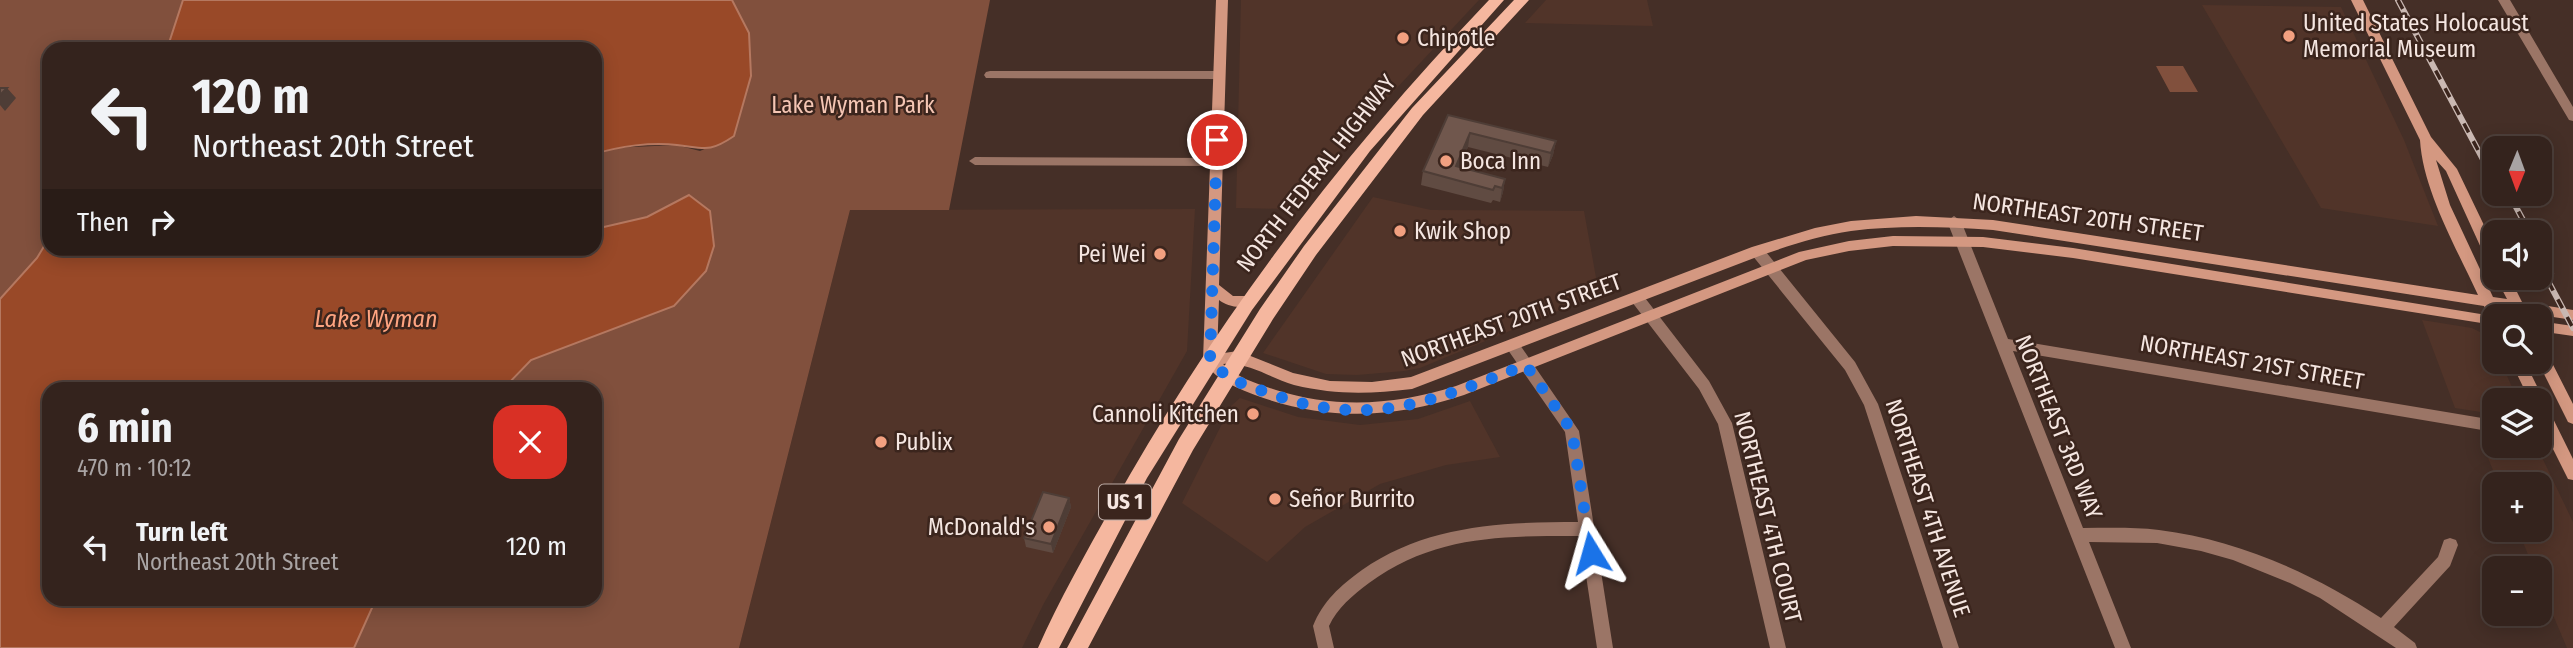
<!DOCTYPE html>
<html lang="en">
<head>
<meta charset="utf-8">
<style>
	:root { --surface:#34231d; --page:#3f2f2a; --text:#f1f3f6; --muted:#a9a4a4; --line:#4e403b }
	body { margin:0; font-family:"Fira Sans Condensed",sans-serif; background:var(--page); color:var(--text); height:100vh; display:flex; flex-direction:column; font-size:26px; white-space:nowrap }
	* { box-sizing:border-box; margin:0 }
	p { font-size:23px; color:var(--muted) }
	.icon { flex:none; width:38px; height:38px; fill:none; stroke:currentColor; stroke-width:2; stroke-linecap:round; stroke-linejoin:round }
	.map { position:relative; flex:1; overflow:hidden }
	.drawer { position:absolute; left:42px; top:382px; width:560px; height:224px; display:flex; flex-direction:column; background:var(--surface); border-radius:21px; box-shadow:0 4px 18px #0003,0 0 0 2px var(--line) }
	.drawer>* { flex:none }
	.guide { position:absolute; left:42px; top:42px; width:560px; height:214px; border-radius:21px; box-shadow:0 4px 18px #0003,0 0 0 2px var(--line); background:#34231d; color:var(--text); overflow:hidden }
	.needle { width:46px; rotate:181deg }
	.fabs { position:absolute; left:2482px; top:136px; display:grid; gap:14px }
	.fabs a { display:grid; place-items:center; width:70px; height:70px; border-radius:14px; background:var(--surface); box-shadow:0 4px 18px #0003,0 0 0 2px var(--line); font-size:35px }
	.pin { position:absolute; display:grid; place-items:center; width:60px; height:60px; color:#fff; margin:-30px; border:4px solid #fff; border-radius:50%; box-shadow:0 2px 7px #0007 }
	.me { position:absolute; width:77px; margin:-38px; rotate:352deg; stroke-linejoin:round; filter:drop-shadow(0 0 5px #0008) }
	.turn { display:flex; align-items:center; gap:24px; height:147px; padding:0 35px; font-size:32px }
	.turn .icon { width:91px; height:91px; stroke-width:2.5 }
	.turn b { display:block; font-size:49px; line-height:60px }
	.then { display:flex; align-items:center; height:66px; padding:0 35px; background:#0003; gap:14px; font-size:26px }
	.round { display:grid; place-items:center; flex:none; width:74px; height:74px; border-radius:21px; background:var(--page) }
	.headline { display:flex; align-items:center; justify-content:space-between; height:119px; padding:0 35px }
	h1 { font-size:42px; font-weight:700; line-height:52px }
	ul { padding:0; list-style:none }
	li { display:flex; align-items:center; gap:21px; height:91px; padding:0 35px }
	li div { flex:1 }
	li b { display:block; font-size:26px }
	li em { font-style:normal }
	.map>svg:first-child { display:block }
	.built { fill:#513429 }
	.green { fill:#81503d }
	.water { fill:#994928; stroke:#b57860; stroke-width:2 }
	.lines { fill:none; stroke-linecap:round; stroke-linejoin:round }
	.street { fill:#9b7566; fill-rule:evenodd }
	.secondary { fill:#d49881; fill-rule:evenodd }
	.primary { fill:#f5b79f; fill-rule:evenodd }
	.rail-casing { stroke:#cab9b3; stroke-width:6 }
	.rail { stroke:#3b251d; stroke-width:3.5; stroke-dasharray:10; stroke-linecap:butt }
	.wall { fill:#604b42 }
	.shaded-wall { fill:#4e3d36 }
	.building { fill:#70574d; stroke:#4e3d36; stroke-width:2 }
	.route { stroke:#1a73e8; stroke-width:12; stroke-dasharray:0 21.6 }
	.poi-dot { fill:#f2a080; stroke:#3b251d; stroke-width:2.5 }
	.labels { text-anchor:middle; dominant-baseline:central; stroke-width:5; stroke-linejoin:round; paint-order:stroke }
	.shield { fill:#3b251d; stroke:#bdaca6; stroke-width:2 }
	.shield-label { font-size:21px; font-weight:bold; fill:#f5e6e1 }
	.poi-label { font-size:23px; fill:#f5e6e1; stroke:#3b251d; text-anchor:start }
	.park-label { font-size:23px; fill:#f5c6b4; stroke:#3b251d }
	.street-label { font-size:23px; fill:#f5e6e1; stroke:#3b251d }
	.water-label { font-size:24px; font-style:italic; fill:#fea481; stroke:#3b251d }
</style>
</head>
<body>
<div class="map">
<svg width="2573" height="648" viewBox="0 0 2573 648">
	<rect width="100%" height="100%" fill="#452f27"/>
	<path class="built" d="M1241 0H1479L1351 137 1293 209 1236 208Z
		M1546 0H1647L1653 26 1525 23Z
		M2202 5 2341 7 2404 140 2438 226 2321 208Z
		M1373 197 1431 210 1584 211 1599 294 1420 368 1404 371 1357 375 1326 374 1263 353Z
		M1195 209 1187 351 1043 605 1022 648H739L850 210Z
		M2422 320 2472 328 2490 337 2494 346V362H2501L2518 401H2494V414L2455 408Z
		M1240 398 1298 417 1360 425 1418 419 1470 401 1500 457 1446 465 1380 484 1305 527 1267 562 1182 503 1231 406Z
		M2480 438 2494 441V446L2538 449 2573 522V648H2567L2539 582V569H2534L2518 530H2539V485H2499Z"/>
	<path class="green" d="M0 0H183L167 49H49V238L37 258 0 300Z
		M732 0H990L949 210H850L739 648H354L376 599 595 598V388H504L531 360 674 306 689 195 647 217 595 229V154L611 148 676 145 700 151 734 136 751 76 749 33Z
		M2156 66H2183L2198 92H2170Z"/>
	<path class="water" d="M183 0H732L749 33 751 76 734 136C709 153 705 148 677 145 652 142 619 146 595 154V49H167Z
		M689 195 710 211 714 246 706 271 674 306 531 360 504 388H49V598L376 599 354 648H0V299L37 258 49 238V248H595V229L647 217Z"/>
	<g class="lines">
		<path class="street" d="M2498 0H2510L2573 107V121L2569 120Z
			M990 71H1219L1225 75 1219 79 986 78 984 75 986 72Z
			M975 157 1216 158 1222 162 1216 166 975 165 969 161Z
			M1954 216 1961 221 2008 339 2494 420V432L2013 351 2083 528C2108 528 2134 527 2159 530 2239 540 2314 574 2381 618L2438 557 2444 540 2450 538 2456 540 2458 545 2450 566 2394 627 2415 643 2417 648H2396L2320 598 2290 583 2233 560 2201 551 2157 543 2089 542 2131 648H2115L1947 221Z
			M1757 246 1762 247 1855 362 1878 404 1959 648H1943L1864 405 1845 370 1752 255 1750 251Z
			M1637 293 1642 294 1709 381 1732 423 1786 648H1770L1718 424 1699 389 1632 302 1630 298 1632 294Z
			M1513 340 1518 342 1579 431 1613 648H1597L1580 536C1502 536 1435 535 1369 583 1353 595 1337 608 1329 626L1334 648H1318L1313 626C1323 601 1340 586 1362 570 1426 525 1502 522 1578 522L1565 432 1508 350 1506 346 1508 342Z
			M2539 427 2558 430 2560 434 2558 438 2539 439Z"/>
		<path class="secondary" d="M1216 0H1228L1219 285 1233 296H1247L1254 301C1246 311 1228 307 1219 300L1217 354 1238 351 1293 373 1330 381 1372 382 1411 377 1752 247 1815 228 1851 221 1916 216 1993 220 2478 295C2457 249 2423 191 2420 140L2351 0H2363L2431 137 2457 169 2494 246V266L2487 261 2446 171 2436 160 2450 205 2493 297 2507 299 2496 278H2510L2522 302 2573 310V320L2526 313 2525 316 2518 317 2513 311 2497 309 2491 312 2486 311 2484 306 1993 230C1946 227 1899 225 1851 231 1821 235 1791 245 1762 255L1412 389C1369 394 1336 395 1294 385 1270 378 1249 362 1223 364 1238 378 1257 384 1276 390 1336 409 1396 405 1456 386L1799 252 1849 241 1893 236 1983 237 2073 248 2499 317H2494V325L2073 258 1983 247 1893 246 1849 251 1806 260 1464 395C1393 419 1325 421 1255 395 1235 387 1214 379 1203 360Z
			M2539 321 2573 326V336L2539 331Z
			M2539 345 2544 347 2573 404V424L2568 422 2538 362Z
			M2511 362H2525L2573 459V480L2568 479 2539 421V401H2530Z"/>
		<path class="primary" d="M1489 0H1504L1370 151 1252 310 1147 478 1059 648H1038C1059 600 1086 553 1111 508 1215 321 1342 154 1489 0Z
			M1514 0H1529L1423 115 1316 255 1273 319 1193 450 1088 648H1067L1179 439 1260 309 1304 246 1412 108Z"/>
		<defs>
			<path id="rail" d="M2398 0 2494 180
				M2509 194 2530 233
				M2539 250 2551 273
				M2539 264 2573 328"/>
		</defs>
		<use href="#rail" class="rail-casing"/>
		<use href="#rail" class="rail"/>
	</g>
	<path class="wall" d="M1448 115 1556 141 1553 155 1548 167 1468 147 1459 167 1505 179 1503 192 1500 202 1493 200 1491 203 1421 185 1423 171Z
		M1069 498 1071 507 1053 553 1026 547 1024 538Z"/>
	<path class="shaded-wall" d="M0 88H7L16 98 5 111 0 105Z
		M1470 133 1468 147 1454 179 1456 166Z
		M1556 141 1553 155 1548 167 1551 153Z
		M1505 179 1503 192 1500 202 1502 188Z
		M1069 498 1071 507 1053 553 1051 544Z"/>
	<path class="building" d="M0 88H7L0 95Z
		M1448 115 1556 141 1551 153 1470 133 1456 166 1505 179 1502 188 1495 186 1493 190 1423 171Z
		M1043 492 1069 498 1051 544 1024 538Z"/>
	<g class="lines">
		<path class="route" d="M1217 140 1210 360C1228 381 1243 384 1269 393 1368 430 1434 401 1526 365L1572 431 1591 553"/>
	</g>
	<g class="poi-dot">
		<circle cx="2289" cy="36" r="7"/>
		<circle cx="1403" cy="38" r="7"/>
		<circle cx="1446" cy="161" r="7"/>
		<circle cx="1400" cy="231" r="7"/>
		<circle cx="1160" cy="254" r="7"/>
		<circle cx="1253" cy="414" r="7"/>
		<circle cx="881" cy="442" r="7"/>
		<circle cx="1275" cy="499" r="7"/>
		<circle cx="1049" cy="527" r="7"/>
	</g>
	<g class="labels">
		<rect class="shield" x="1099" y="484.5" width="52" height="35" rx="5"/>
		<g class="shield-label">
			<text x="1125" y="502">US 1</text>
		</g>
		<g class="poi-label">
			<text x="2303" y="23">United States Holocaust<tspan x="2303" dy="26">Memorial Museum</tspan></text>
			<text x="1417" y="38">Chipotle</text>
			<text x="1460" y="161">Boca Inn</text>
			<text x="1414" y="231">Kwik Shop</text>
			<text x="1146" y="254" text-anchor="end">Pei Wei</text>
			<text x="1239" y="414" text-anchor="end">Cannoli Kitchen</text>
			<text x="895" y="442">Publix</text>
			<text x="1289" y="499">Señor Burrito</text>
			<text x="1035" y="527" text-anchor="end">McDonald's</text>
		</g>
		<g class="park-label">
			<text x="853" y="105">Lake Wyman Park</text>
		</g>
		<g class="street-label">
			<text transform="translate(1316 173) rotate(-52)">NORTH FEDERAL HIGHWAY</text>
			<text transform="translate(2088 217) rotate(8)">NORTHEAST 20TH STREET</text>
			<text transform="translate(1511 320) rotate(-20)">NORTHEAST 20TH STREET</text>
			<text transform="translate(2252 362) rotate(10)">NORTHEAST 21ST STREET</text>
			<text transform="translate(2059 427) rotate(68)">NORTHEAST 3RD WAY</text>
			<text transform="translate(1928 508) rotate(72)">NORTHEAST 4TH AVENUE</text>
			<text transform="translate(1768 517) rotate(76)">NORTHEAST 4TH COURT</text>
		</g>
		<g class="water-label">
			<text x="376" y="319">Lake Wyman</text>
		</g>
	</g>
</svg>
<div class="fabs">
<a><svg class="needle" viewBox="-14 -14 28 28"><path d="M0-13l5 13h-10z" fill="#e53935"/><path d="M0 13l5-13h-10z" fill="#a9a4a4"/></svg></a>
<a><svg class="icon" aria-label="sound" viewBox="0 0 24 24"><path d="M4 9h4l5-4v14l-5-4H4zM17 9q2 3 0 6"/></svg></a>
<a><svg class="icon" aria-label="search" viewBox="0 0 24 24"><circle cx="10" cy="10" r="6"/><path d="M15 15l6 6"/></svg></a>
<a><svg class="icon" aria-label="layers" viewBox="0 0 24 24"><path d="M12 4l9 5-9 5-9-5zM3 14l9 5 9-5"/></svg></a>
<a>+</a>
<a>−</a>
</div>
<div class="pin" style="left:1217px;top:140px;background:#d93025"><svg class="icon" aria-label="arrive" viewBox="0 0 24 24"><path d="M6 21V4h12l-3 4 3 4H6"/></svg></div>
<svg class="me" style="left:1591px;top:553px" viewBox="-20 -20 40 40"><path d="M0-17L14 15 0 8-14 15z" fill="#1a73e8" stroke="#fff" stroke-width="4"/></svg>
<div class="guide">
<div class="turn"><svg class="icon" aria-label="left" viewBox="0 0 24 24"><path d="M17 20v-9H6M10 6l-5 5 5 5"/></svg><div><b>120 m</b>Northeast 20th Street</div></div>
<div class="then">Then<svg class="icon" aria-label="right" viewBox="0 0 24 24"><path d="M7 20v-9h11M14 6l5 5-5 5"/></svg></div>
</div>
<section class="drawer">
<div class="headline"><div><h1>6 min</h1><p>470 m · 10:12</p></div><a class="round" style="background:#d93025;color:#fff"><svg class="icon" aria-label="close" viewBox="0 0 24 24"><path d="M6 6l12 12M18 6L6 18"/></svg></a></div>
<ul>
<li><svg class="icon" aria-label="left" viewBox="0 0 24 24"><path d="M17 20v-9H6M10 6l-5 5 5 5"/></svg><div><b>Turn left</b><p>Northeast 20th Street</p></div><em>120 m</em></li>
</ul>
</section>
</div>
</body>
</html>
